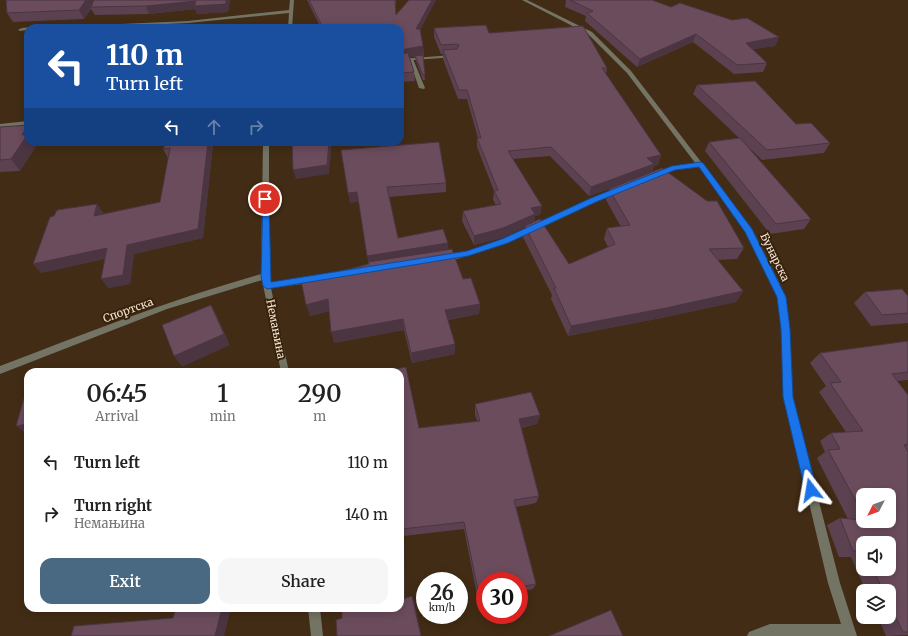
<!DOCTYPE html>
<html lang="en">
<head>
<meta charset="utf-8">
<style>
	:root { --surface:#fff; --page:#f6f6f6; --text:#222; --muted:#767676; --accent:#496982 }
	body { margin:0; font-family:Merriweather,serif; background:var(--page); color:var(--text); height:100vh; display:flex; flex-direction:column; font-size:15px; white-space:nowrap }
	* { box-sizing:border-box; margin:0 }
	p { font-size:13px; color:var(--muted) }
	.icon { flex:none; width:22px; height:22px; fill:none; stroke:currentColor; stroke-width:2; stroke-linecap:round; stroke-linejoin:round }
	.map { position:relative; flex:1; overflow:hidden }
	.sheet { position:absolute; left:24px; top:368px; width:380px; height:244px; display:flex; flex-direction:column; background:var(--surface); border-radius:12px; box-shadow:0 2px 10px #0003 }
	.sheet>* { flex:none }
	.hud { position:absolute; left:24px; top:24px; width:380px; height:122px; border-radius:12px; box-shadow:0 2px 10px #0003; background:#1a4fa0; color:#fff; overflow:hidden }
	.needle { width:26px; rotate:228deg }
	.controls { position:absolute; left:856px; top:488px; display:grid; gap:8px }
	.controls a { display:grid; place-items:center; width:40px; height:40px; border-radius:8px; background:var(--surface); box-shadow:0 2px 10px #0003; font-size:20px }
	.speed { position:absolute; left:416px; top:572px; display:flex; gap:8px; font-size:20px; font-weight:700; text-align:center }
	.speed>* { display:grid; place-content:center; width:52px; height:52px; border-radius:50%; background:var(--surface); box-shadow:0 2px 10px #0003; line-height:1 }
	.speed small { font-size:10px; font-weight:400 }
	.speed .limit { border:6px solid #d22; background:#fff; color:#111 }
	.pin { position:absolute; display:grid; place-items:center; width:34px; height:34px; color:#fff; margin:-17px; border:2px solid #fff; border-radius:50%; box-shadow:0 1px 4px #0007 }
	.me { position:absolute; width:44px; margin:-22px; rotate:346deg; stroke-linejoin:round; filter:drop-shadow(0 0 3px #0008) }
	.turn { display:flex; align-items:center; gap:14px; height:84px; padding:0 16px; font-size:18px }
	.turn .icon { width:52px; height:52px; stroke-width:2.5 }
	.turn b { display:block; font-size:28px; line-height:34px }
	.lanes { display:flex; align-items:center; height:38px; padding:0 16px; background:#0003; justify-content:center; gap:20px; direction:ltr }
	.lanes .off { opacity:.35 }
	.eta { display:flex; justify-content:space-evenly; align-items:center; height:68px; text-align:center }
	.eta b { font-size:24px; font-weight:600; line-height:28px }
	.cta { display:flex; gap:8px; margin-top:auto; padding:8px 16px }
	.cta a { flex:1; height:46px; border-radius:12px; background:var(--accent); color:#fff; font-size:16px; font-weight:600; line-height:46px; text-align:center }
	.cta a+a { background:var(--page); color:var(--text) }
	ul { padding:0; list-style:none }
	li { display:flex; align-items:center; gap:12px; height:52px; padding:0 16px }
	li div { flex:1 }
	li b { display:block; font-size:15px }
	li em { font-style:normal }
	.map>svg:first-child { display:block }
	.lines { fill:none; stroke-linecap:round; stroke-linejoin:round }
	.lane { fill:#747465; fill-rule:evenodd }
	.street { fill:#747465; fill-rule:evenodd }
	.wall { fill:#5c4150; fill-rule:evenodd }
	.shaded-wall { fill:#4b3541 }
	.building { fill:#6b4c5d; stroke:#4b3541 }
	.route { fill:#1a73e8; stroke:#114b97 }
	.labels { text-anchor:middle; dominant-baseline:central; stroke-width:4; stroke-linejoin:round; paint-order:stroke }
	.street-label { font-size:11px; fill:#f4e5d7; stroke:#38220a }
</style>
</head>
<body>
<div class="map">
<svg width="908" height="636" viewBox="0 0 908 636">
	<rect width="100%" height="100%" fill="#422c15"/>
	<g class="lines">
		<path class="lane" d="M409 58 413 59 425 88 424 89 419 88 409 59Z
			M28 121V125L0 128V124Z"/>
		<path class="street" d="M290 0H294L292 28H288L289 13 188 23 83 28H51L53 27 188 21 289 10Z
			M522 0H527L592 32 631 71 718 184 752 231 785 297 789 329 792 397 840 583 857 636H747L749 632 770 624H841L828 583 784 397 781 329 777 297 746 232 699 167 675 170 657 176 654 174 674 166 696 164 627 73 588 34Z
			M28 28V30L20 31 18 30C20 28 26 27 29 28Z
			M453 55H455V57L400 61V59Z
			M263 142H269V276L270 283 310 277 314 280 310 283 271 288 289 372H281L262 280 167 309 0 374V366C86 333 172 299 261 274Z
			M617 189 620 191 619 192C560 217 508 248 444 262L440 259 441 257 466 252 508 237Z
			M308 608H320L323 636H311Z"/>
	</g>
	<path class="wall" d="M6 0H230L228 12 197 14 195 9 149 14 95 15 91 9 84 19 13 22 7 13Z
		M307 0H396V14L409 0H436L420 30 423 46 424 55 423 56 425 80H423L416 61 415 57H409L414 72 415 81 400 82V28H321Z
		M566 0H652L671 7 779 37 775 46 753 49 767 63 763 72 734 74 693 42 637 67 585 21 586 16 565 7Z
		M434 28 489 33 607 68 606 74 661 155 658 165 654 166 652 172 744 248 737 259 718 260 743 291 736 302 661 318 568 336 551 299 552 295 523 237 525 227 502 238 474 245 462 221 463 211 496 205 493 200 494 191 477 147V138H478L467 99H458L443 59V54H441L434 37ZM550 156 589 196 609 189 606 200 621 227 607 228 604 239 608 247 569 264 534 222 535 216 540 215 542 206 513 159Z
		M697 85 796 124 830 143 824 153 762 160 746 145 811 219 804 229 770 234 705 151 709 142 739 138 693 94Z
		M0 127 36 146 20 171 0 172Z
		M213 144 203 238 134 254 130 284 108 288 104 259 41 273 160 202 169 158H168L163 149Z
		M341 150 446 183V192L389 197 398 238 449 250 463 279 480 304 479 314 448 320 455 344V354L412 363 404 330 334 343 329 311 310 316 369 264 359 201 350 203Z
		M865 292 908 296V323L871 326 854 303Z
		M908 341V380L897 381 908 395V451H907L908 452V635L886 636 878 617H889V591H866L851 557H839L827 525 840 518 848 519 817 458 825 452 820 441 831 433 846 432 819 392 826 386 810 363 820 353ZM863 495 889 521H863ZM863 543 889 569H863Z
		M400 372 419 428 477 421 475 414V404L540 415 537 424 521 428 539 496 536 503 516 507 536 584 533 589 519 592V581H485V599L478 600 464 529 404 536 405 599 414 601 421 636H337L342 618 400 608Z"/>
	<path class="shaded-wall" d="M86 0H98L91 7V9L84 19 79 10Z
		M230 0 228 12 197 14 195 9 149 14 146 6 196 1Z
		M432 0H436L416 38V29Z
		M696 34 693 42 637 67 640 59Z
		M779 37 775 46 742 51 746 43Z
		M423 46 424 55 400 59V50Z
		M28 126V142H33L36 146 20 171 11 159 22 135Z
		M208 142H212L213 144 203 238 134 254 130 284 108 288 101 279Z
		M329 142H332L329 174 296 179 293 170Z
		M661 155 658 165 654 166 651 173 589 196 591 187 647 158Z
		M357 192 359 201 350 203 348 193Z
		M97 204 104 214 94 216Z
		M542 206 540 215 535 216 533 223 525 226V227L502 238 474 245V236L531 208Z
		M448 243 449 253 369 265 367 256Z
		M107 248 113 257 41 273 33 264Z
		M743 291 736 302 661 318 568 336 571 326Z
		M328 299 331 310 310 316 306 305Z
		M480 304 479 314 445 320V310Z
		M211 305 217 316 230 345 182 367 174 356Z
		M403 319 404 330 334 343 331 332Z
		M455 344V354L412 363 411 353Z
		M540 415 537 424 517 428 519 419Z
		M28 424V435L16 426Z
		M402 529 404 536 405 604 403 599Z
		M412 596 414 601 421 636Z
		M222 608H231L224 636H215Z"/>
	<path class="building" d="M6 0H86L79 10 7 13Z
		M94 0H226V4L194 6 196 1 146 6 91 7Z
		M309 0H395L396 15 409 0H432L416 29H420L423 46 400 50V28H319H323Z
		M570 0H652L671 7 680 3 732 20 747 18 779 37 746 43 767 63 737 65 696 34 640 59 587 13 593 11Z
		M486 25 489 33 583 26 607 68H602L661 155 647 158 654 164 591 187 551 147 508 151 542 206 531 208 535 214 503 228 474 236 463 211 501 204 494 191 498 190 477 138H481L467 90H459L443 50 457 49 459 45 457 44 441 45 434 28Z
		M408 53 414 72 400 73V54Z
		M423 55 425 74 423 75 415 56Z
		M755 81 796 124 811 123 830 143 767 150 697 85Z
		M28 125 22 135 28 134 11 159 0 160V127Z
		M740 138 811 219 776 224 709 142Z
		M167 142H208L198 229 127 245 123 275 101 279 107 248 33 264 50 217 54 216 57 210 97 204 94 216 160 202 170 148 163 149Z
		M292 142H329L327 165 293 170Z
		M439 142 446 183 387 187 398 238 443 229 448 243 367 256 357 192 348 193 341 150Z
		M662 168 707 201H717L744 248 709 249 743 291 666 308 571 326 554 288H556L525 226 540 219 569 264 615 244 607 228 630 225 609 189Z
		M452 249 463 279 471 278 480 304 445 310 455 344 411 353 403 319 331 332 328 299 306 305 301 281 369 264 368 262Z
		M902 289 908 296V313L882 315 865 292Z
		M211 305 224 334 174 356 162 325Z
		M908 341V372L892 374 908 395V444L904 445 908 452V632H903L889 603V591H883L873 569H889V543H863V551H853L840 518 863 520V521H889V495H863V514L828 450 840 449 831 433 863 431 830 383 841 382 820 353Z
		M406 367 419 428 480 421 475 404 531 392 540 415 519 419 539 496 514 500 536 584 519 587V581H485V594L479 595 464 522 402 529 403 599 412 596 421 636H337L336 620 342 618V608H400V372H378Z
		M28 390V424L16 426 26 391Z
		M176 608H222L215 636H71L74 626 173 618Z
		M611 610 623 636H549Z"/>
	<path class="route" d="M700 162 703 163 752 229 786 297 790 329 793 397 817 490 815 494 811 496 807 494 805 490 783 397 781 329 777 297 745 232 699 167 675 170 596 202 508 243 468 256 267 289 263 286 261 276 263 197 269 199 271 282 467 251 502 239 591 198 672 166Z"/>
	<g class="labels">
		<g class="street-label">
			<text transform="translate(775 257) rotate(64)">Бунарска</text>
			<text transform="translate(128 310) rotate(-20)">Спортска</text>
			<text transform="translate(276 329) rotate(79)">Немањина</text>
		</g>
	</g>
</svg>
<div class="controls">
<a><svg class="needle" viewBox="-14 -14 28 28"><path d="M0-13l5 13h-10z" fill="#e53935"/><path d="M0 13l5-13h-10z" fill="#767676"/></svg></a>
<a><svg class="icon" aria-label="sound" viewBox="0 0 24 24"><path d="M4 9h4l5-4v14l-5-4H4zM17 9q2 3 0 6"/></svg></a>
<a><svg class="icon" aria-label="layers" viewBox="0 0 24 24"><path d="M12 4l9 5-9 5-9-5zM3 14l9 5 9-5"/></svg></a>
</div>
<div class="speed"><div>26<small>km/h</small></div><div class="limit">30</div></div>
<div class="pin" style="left:265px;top:199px;background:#d93025"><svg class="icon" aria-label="arrive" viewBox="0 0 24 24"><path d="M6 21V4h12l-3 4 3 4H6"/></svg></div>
<svg class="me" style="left:811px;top:490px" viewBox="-20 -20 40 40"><path d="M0-17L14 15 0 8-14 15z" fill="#1a73e8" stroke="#fff" stroke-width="4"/></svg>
<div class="hud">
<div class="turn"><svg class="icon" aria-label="left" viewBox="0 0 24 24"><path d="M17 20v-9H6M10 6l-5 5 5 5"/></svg><div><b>110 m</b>Turn left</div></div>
<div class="lanes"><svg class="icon" aria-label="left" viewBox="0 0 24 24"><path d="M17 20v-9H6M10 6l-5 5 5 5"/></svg><svg class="icon off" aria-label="ahead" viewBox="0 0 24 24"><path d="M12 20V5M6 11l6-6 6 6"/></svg><svg class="icon off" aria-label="right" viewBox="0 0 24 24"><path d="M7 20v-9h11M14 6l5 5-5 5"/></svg></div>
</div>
<section class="sheet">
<div class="eta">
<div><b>06:45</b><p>Arrival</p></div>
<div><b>1</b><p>min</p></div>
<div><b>290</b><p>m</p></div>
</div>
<ul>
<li><svg class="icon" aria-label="left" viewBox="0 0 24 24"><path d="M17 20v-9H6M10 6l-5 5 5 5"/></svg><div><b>Turn left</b></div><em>110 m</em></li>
<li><svg class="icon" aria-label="right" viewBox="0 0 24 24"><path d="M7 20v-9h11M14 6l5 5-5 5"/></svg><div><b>Turn right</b><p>Немањина</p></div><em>140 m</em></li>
</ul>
<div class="cta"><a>Exit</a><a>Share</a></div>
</section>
</div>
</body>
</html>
